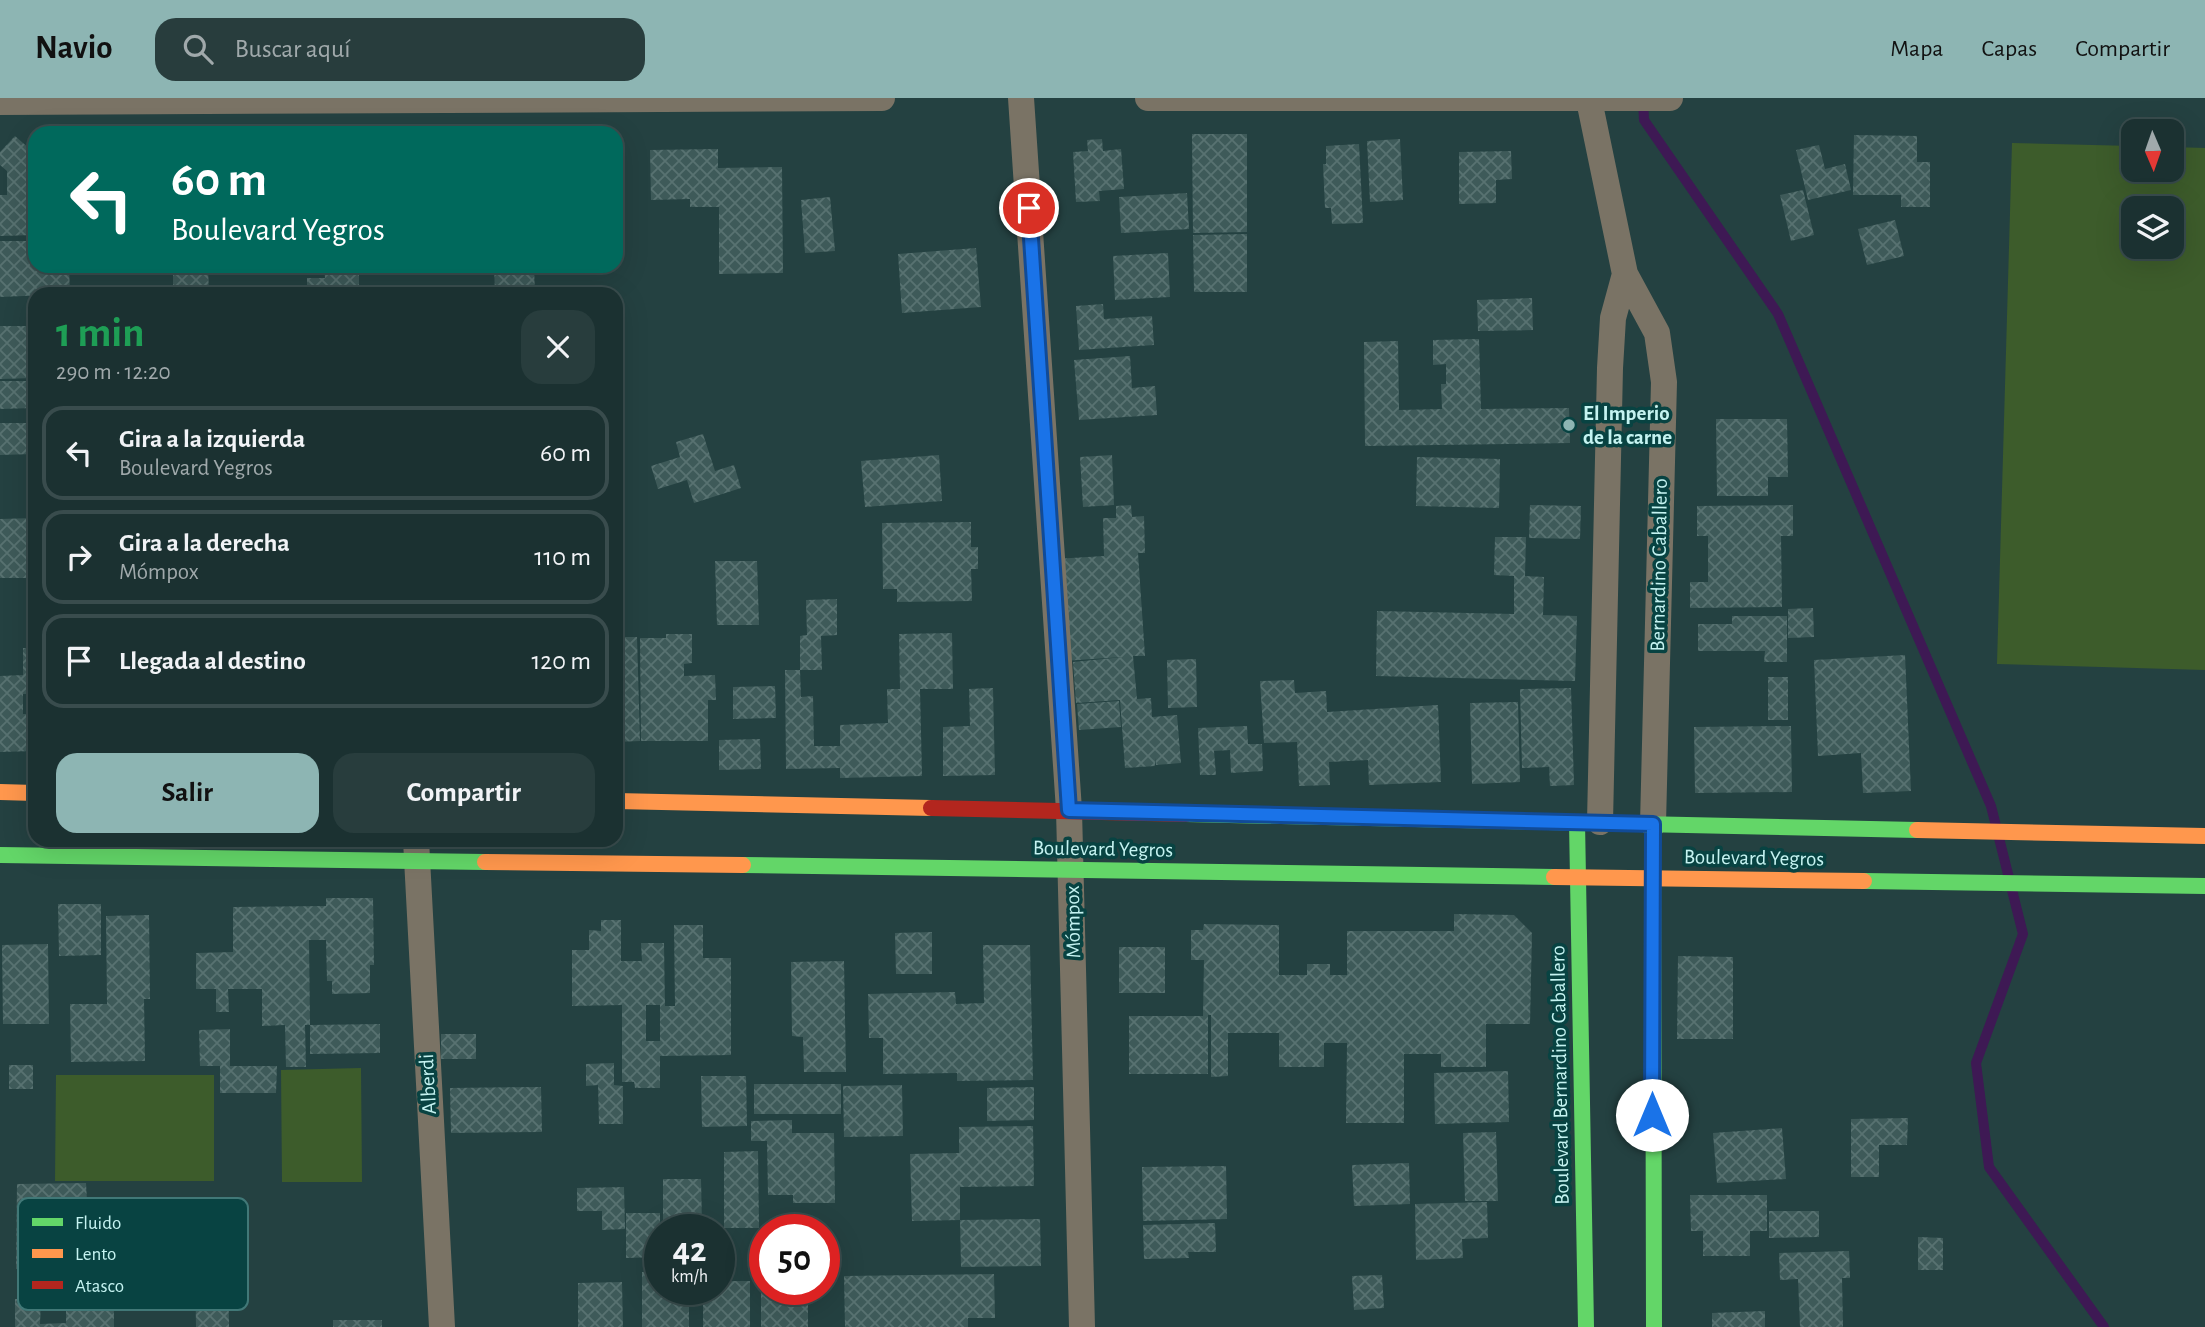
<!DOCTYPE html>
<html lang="es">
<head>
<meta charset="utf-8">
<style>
	:root { --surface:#1b3131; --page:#283d3d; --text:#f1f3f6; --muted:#a0a9ab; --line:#394c4d; --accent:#8db5b3 }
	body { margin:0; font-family:"Alegreya Sans",sans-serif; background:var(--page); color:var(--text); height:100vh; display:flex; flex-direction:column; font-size:26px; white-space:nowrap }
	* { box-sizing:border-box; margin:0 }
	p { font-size:23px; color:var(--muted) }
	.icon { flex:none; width:38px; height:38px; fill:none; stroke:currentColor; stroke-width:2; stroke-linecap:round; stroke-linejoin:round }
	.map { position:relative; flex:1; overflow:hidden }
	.sheet { position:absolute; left:28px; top:189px; width:595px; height:560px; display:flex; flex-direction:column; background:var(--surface); border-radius:21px; box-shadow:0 7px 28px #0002,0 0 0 2px var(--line) }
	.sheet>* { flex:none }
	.hud { position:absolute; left:28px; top:28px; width:595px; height:147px; border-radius:21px; box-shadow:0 7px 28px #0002,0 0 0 2px var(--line); background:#00695c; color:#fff; overflow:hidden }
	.needle { width:46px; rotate:178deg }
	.buttons { position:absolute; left:2121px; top:21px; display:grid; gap:14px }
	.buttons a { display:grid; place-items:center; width:63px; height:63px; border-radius:14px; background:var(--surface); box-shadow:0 7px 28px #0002,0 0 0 2px var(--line); font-size:35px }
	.speed { position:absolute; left:644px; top:1116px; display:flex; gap:14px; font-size:35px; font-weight:700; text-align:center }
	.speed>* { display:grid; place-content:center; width:91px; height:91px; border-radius:50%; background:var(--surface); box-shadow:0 7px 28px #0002,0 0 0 2px var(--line); line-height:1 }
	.speed small { font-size:18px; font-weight:400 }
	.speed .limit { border:10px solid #d22; background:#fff; color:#111 }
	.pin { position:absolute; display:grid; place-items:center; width:60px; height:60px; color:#fff; margin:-30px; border:4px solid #fff; border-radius:50%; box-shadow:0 2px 7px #0007 }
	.me { position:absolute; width:77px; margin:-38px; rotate:0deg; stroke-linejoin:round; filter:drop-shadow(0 0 5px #0008) }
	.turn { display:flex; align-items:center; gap:24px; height:147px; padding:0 28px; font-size:32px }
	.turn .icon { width:91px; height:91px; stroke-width:2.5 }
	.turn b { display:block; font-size:49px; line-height:60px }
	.round { display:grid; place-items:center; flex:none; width:74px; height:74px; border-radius:21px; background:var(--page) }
	.overview { display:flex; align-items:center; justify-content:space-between; height:119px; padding:0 28px }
	h1 { font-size:42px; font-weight:600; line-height:52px; color:#1e9e55 }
	.primary-button { display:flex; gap:14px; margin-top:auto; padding:14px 28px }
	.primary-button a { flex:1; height:80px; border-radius:21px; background:var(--accent); color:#111; font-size:28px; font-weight:600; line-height:80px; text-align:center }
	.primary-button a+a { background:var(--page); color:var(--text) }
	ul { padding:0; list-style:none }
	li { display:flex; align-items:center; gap:21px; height:94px; margin:0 14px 10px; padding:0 14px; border:4px solid var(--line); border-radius:21px }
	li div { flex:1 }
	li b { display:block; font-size:26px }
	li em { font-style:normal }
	header { display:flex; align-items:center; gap:42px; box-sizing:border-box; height:98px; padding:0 35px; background:var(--accent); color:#111 }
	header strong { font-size:33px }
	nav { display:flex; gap:38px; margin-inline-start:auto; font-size:24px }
	.search { width:490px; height:63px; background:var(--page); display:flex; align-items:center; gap:18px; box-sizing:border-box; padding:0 24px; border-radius:21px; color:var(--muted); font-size:26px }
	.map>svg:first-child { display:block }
	.park { fill:#3d5c2b; fill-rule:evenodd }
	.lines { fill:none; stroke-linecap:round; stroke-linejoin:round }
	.stream { stroke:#3e1954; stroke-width:10 }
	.building { fill:url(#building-cross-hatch); fill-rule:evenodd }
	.street { stroke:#7a7365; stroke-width:26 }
	.fast { stroke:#63d668; stroke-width:16 }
	.slow { stroke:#ff974d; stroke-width:16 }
	.jam { stroke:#b3261e; stroke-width:16 }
	.route-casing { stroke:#114b97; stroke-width:18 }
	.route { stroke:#1a73e8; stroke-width:12 }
	.poi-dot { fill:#8db5b3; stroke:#084342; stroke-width:2.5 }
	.labels { text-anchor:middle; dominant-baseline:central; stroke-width:7; stroke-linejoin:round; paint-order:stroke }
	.poi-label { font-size:21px; font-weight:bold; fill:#c5f3f1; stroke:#084342; text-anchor:start }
	.street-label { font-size:21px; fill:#c5f3f1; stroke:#084342 }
	.key { fill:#084342; stroke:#417877; stroke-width:2 }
	.key-label { font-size:19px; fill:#c5f3f1 }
</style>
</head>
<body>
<header>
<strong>Navio</strong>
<div class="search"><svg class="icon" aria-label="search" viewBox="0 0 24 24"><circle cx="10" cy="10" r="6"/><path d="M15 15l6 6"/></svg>Buscar aquí</div>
<nav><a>Mapa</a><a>Capas</a><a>Compartir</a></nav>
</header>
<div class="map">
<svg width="2205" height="1229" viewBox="0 0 2205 1229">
	<defs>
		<pattern id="building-cross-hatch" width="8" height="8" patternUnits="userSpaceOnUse" patternTransform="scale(1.75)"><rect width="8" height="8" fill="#3e5a59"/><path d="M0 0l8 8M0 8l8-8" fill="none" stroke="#587271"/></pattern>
	</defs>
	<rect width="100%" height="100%" fill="#244141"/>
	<path class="park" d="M2012 45 2133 48V72H2172V49L2205 50V572L1997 566ZM2133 110H2172V149H2133Z
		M361 970 362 1084H282L281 972Z
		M56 977H214V1083H55Z"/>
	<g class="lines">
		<path class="stream" d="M1643 0 1644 22 1778 216 1991 708 2023 836 1976 965 1989 1069 2104 1229"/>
	</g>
	<path class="building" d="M231 31V35H200V32Z
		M1192 36H1247V134L1193 135Z
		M1854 37 1917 38V64H1930V109H1901V97H1853Z
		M15 38 31 52 35 47V137L0 138V97H7V73L0 67V54Z
		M1102 41 1103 53 1121 51 1124 91 1099 93 1100 103 1076 104 1073 54 1088 53 1087 42Z
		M1400 41 1403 102 1370 104 1367 43Z
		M1359 46 1363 125 1332 126 1331 110H1325L1323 66H1326V48Z
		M1819 47 1825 71 1845 66 1851 92 1808 102 1796 52Z
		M718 51V70L782 69 783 175 719 176V109H690V101L651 102 650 52Z
		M1511 53 1512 81 1496 82V105L1459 106V54Z
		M1803 92 1814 137 1791 143 1780 97Z
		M1187 95 1189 131 1121 135 1119 99Z
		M830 99 835 153 805 155 801 102Z
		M1895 122 1904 158 1867 167 1858 131Z
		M1247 136V194H1194L1193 137Z
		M0 143H35V168H69L70 196 0 199Z
		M976 150 981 209 902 215 898 156Z
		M1168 155 1170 199 1115 202 1113 158Z
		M324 168H359V196H307V180H325Z
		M371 168H438V173L371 174Z
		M494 168H534L535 196H495Z
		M208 169 209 196H173V170Z
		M1532 200 1533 232 1478 233 1477 202Z
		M1103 206 1104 221 1152 218 1154 247 1079 252 1076 208Z
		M0 228H35V280L0 281Z
		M1479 241 1481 311 1569 310 1570 345 1365 348 1364 244 1398 243 1399 312 1442 311 1441 286H1446V266L1433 267V242Z
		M1130 258 1132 290 1155 288 1157 317 1079 322 1074 262Z
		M0 283H32L33 310 0 311Z
		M1716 321H1787L1788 379H1768V398H1717Z
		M0 325H35V356L0 357Z
		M703 336 715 373 734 367 741 390 694 405 687 382 658 391 651 368 680 359 676 344Z
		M939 357 942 403 865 409 861 363Z
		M1112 357 1114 407 1083 409 1080 359Z
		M1417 359 1500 361 1499 410 1416 408Z
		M1131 407 1132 419 1144 418 1145 455H1138L1145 558H1133L1137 601 1151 600 1152 619 1177 617 1181 665 1156 667 1155 660V668L1125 670 1120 602 1076 605 1073 564 1123 559 1063 563 1055 461 1104 458 1103 420H1116V408Z
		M1530 407 1581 408 1580 441 1529 440Z
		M1793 407V438H1781L1782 509 1690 510V484H1708V438H1697V408Z
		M34 420 35 480H0V421Z
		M971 424V449H978V471H971L972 503 897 504V491H883L882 425Z
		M1495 439H1526L1525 478 1544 479 1543 517 1577 518 1575 583 1376 578 1377 513 1514 516V478L1494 477Z
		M715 463H757L759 527H717Z
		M837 501V537L821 538 822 572H800V538L807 537 806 502Z
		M1813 510 1814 539 1788 540V511Z
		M1732 518H1787V564H1764L1765 553H1698V526H1732Z
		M952 535 953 591H920L922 678 840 680V670L786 671 785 572H800L801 599 813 598 814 648H840V627L888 625 887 591H900L899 536Z
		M666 536H692V565L684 566V578L715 577 716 602H708V643H641L640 540H666Z
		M616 539H637L640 643 616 644Z
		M23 550H35V596H23V616H35V653L0 654V578L23 577Z
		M1905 557 1911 693 1863 695 1861 655 1818 658 1814 562Z
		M1196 561 1197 609 1168 610 1167 562Z
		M1768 579H1788V622H1768Z
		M1294 582 1295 595 1326 593 1327 614 1438 607 1441 684 1369 687 1368 662 1329 664 1330 687 1299 688 1297 644 1264 645 1260 583Z
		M775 588 776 620 733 621V589Z
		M993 590 995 677 943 678V629L970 628 969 591Z
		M1571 590 1574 687 1550 688 1549 669 1522 670 1520 591Z
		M1119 603 1121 629 1079 632 1077 606Z
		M1518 604 1520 684 1472 686 1470 605Z
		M1247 628 1248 646H1262L1263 673 1231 675 1230 652 1214 653 1216 677H1200L1198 630Z
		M1791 628 1792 694 1695 695 1694 629Z
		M760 641 761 671 719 672V642Z
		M326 800H373L374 867H370V895L332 896V883H327L326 842H309L310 927H305L306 969H286L285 927 262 928V891H228L229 914H216V891H196V855L233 854V809L326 808Z
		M58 806H101V857L59 858Z
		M1454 816 1514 817 1532 835 1530 926H1486V969H1441V956H1404V1025H1346L1347 945H1324V969H1279V935H1228V978L1211 979V917H1208V976H1129V918H1203L1204 862H1191V832H1203L1204 826 1279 827V877H1307V866H1330V877H1347V833H1454Z
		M149 817 150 901H144L145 963 71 964 70 906H107L106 818Z
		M601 822H621V863H642L641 845H664L665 908H675L674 827H703V860H731V957L660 958V990H635L634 984H622V907L572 908V852H589V832L601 833ZM646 907H660V943H646Z
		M932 834V876H896L895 835Z
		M48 846 49 926H3L2 847Z
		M983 847H1030L1033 982 957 983V975L883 976V940H869L868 896 955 894 956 906 984 905Z
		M1119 849H1165V895H1119Z
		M1678 858 1733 859V941H1677Z
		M844 863 846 974H804L803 939 792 938 791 864Z
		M380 926V955L310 956V927Z
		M230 931V968H277L276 995H220V968H200L199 932Z
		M441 936H476V961H441Z
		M614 965V987L623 988V1026H599L598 987 586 988V966Z
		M9 967H33V991H9Z
		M1508 973 1509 1024 1435 1026 1434 975Z
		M701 978H746L747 1028 702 1029Z
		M754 986H841V1016H754Z
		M902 987 903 1038 844 1039 843 988Z
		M541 989 542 1034 451 1035 450 990Z
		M1034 989V1022L987 1023V990Z
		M1908 1020 1907 1047H1879V1079H1851V1021Z
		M792 1022V1035H834L835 1105H793V1097H768L767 1043H751V1023Z
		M1033 1028 1034 1088 960 1089V1122L912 1123 910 1056 959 1055V1029Z
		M1782 1030 1786 1081 1717 1085 1713 1035Z
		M1496 1034 1498 1103H1465L1463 1035Z
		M758 1053 759 1130H724V1054Z
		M1409 1065 1410 1106 1354 1108 1352 1067Z
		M1226 1068 1227 1121 1143 1123 1142 1069Z
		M663 1081H701L702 1127H663Z
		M86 1085 87 1103H113L114 1229H15V1201H41L40 1226 66 1225V1206L45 1207V1171H16L17 1086Z
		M624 1089 625 1131 602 1132V1113H577V1090Z
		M1690 1097H1767V1133H1750V1158H1703V1133H1691Z
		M1487 1104 1488 1140 1462 1141 1463 1160 1416 1162 1415 1106Z
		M1769 1113H1819V1139L1769 1140Z
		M626 1115H660V1159L626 1160Z
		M1040 1121 1041 1168 961 1169 960 1122Z
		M1215 1125 1216 1154H1188L1189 1160 1144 1161 1143 1127Z
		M719 1137H725V1183H750V1229H703V1192H719Z
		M1918 1139 1943 1140V1172H1918Z
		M1849 1153 1850 1180H1842L1843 1229H1800L1798 1181 1780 1182 1779 1155Z
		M228 1156 229 1229H196L195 1157Z
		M642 1174H660V1192H695V1207L689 1206V1229H642Z
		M994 1176 995 1220H968V1229H845L844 1178Z
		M1382 1177 1384 1210 1354 1212 1352 1178Z
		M622 1184 623 1229H578V1185Z
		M761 1190 808 1192V1229H761Z
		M1765 1213V1229H1712V1215Z
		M333 1222H382V1229H333Z"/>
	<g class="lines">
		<path class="street" d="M1021 0 1069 712 1082 1229
			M1148 0H1670
			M1589 2 1625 176 1657 235 1664 284 1653 726
			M0 4 882 0
			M1600 724 1610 270 1613 220 1625 176
			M416 742 442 1229"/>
		<path class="fast" d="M1186 716 1917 732
			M1577 724 1586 1229
			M1653 726 1654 1229
			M0 757 485 764
			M743 767 1554 779
			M1864 783 2205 788"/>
		<path class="slow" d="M0 694 35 695
			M616 703 931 710
			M1917 732 2205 738
			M485 764 743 767
			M1554 779 1864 783"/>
		<path class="jam" d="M931 710 1186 716"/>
	</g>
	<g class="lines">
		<defs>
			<path id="route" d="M1029 110 1069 712 1653 726 1652 1017"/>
		</defs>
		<use href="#route" class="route-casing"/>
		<use href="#route" class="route"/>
	</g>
	<circle class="poi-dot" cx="1569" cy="327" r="7"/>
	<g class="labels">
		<g class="poi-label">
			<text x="1583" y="315">El Imperio<tspan x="1583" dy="24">de la carne</tspan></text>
		</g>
		<g class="street-label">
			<text transform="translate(1659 467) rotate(-89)">Bernardino Caballero</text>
			<text transform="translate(1103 751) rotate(1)">Boulevard Yegros</text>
			<text transform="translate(1754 760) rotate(1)">Boulevard Yegros</text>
			<text transform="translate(1073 824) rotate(-91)">Mómpox</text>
			<text transform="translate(1560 977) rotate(-91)">Boulevard Bernardino Caballero</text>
			<text transform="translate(428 986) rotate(-93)">Alberdi</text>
		</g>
	</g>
	<rect x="18" y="1100" width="230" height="112" rx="10" class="key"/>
	<rect x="32" y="1120" width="31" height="8" fill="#63d668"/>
	<rect x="32" y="1151" width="31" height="9" fill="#ff974d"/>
	<rect x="32" y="1183" width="31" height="8" fill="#b3261e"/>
	<g class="key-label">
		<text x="75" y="1131">Fluido</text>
		<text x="75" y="1162">Lento</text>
		<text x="75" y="1194">Atasco</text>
	</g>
</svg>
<div class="buttons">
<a><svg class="needle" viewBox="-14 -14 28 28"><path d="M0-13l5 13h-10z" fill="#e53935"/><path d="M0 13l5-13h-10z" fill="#a0a9ab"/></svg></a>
<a><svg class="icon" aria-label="layers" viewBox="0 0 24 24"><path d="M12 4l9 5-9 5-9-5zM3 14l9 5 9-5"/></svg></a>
</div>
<div class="speed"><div>42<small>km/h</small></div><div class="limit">50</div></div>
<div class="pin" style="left:1029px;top:110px;background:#d93025"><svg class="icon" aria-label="arrive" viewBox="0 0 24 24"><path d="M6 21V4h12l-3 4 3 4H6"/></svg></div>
<svg class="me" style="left:1652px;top:1017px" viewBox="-20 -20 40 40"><circle r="19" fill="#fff"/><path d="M0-13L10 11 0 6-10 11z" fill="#1a73e8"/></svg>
<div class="hud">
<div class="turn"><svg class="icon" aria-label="left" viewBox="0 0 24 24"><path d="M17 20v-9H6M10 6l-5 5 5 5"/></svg><div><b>60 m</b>Boulevard Yegros</div></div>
</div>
<section class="sheet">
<div class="overview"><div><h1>1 min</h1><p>290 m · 12:20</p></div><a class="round"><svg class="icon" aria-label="close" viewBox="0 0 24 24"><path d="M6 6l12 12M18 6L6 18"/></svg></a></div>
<ul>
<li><svg class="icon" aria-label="left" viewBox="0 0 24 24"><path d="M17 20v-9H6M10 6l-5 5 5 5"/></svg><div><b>Gira a la izquierda</b><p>Boulevard Yegros</p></div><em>60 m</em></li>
<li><svg class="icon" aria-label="right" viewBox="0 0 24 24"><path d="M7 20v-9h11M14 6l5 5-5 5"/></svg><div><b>Gira a la derecha</b><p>Mómpox</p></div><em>110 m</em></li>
<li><svg class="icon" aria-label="arrive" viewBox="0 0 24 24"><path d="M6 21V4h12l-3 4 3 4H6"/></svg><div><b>Llegada al destino</b></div><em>120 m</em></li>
</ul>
<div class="primary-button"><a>Salir</a><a>Compartir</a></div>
</section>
</div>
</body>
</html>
